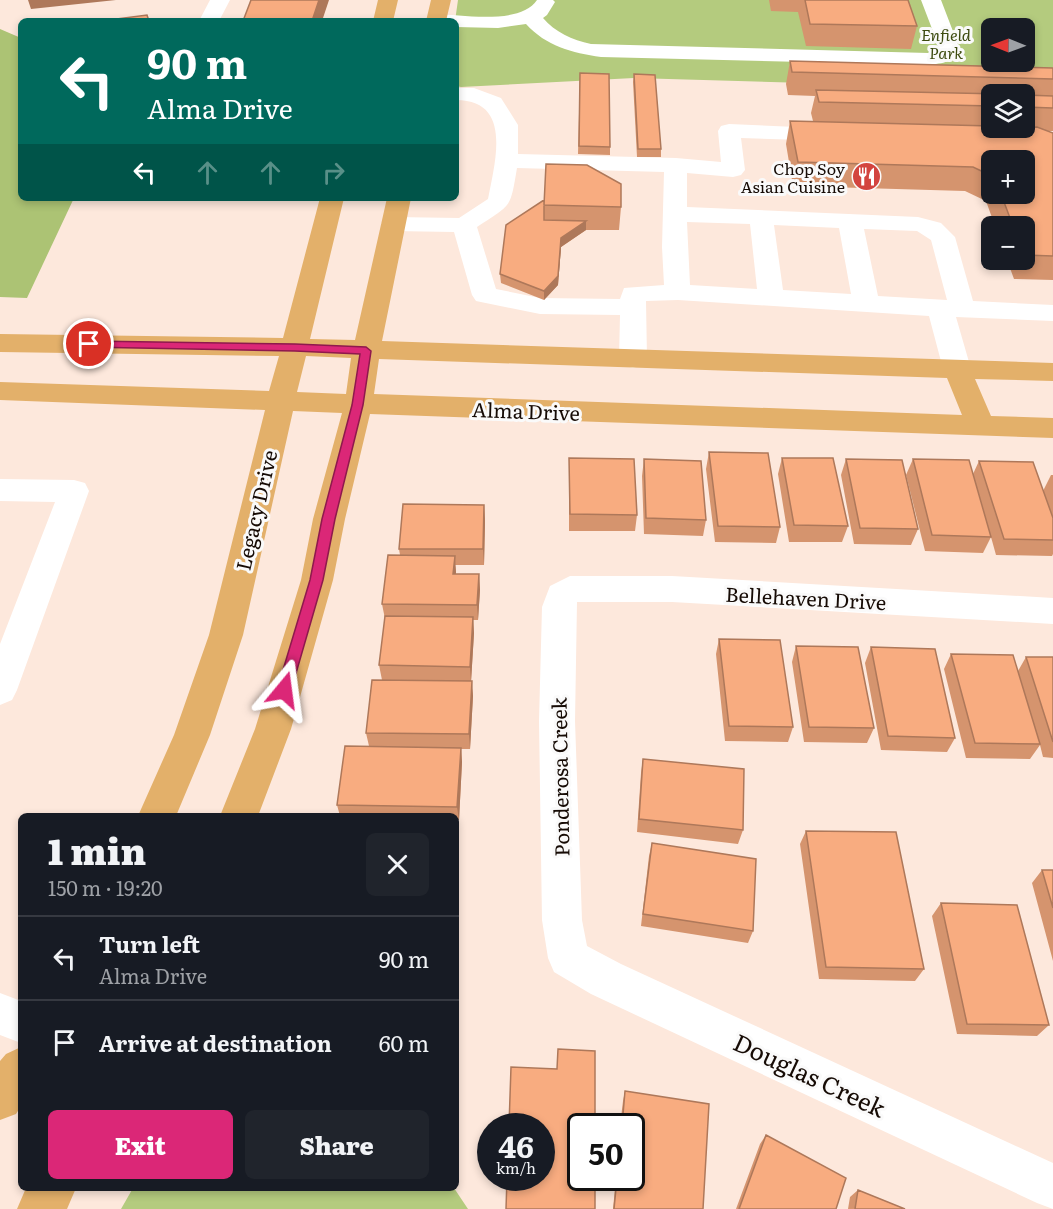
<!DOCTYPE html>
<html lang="en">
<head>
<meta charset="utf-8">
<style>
	:root { --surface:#171b24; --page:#20242c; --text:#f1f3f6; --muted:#9ea1a6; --line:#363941; --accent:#db2777 }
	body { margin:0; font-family:Literata,serif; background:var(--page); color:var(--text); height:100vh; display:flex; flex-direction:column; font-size:22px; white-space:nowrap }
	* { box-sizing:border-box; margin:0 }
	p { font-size:20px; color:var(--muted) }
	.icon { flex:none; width:33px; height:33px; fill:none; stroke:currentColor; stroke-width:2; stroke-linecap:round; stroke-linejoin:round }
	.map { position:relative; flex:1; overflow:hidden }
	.sheet { position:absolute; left:18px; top:813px; width:441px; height:378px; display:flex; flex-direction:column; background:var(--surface); border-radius:9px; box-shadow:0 3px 9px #0003 }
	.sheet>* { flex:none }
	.top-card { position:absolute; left:18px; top:18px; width:441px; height:183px; border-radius:9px; box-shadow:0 3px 9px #0003; background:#00695c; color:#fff; overflow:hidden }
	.needle { width:39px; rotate:271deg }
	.controls { position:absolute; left:981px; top:18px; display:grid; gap:12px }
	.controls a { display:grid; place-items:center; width:54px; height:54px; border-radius:9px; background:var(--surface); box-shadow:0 3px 9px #0003; font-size:30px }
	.speed { position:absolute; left:477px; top:1113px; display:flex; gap:12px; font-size:30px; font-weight:700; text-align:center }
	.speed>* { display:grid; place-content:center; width:78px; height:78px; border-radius:50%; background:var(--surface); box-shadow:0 3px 9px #0003; line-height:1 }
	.speed small { font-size:15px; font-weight:400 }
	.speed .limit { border:3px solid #111; border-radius:9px; background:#fff; color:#111 }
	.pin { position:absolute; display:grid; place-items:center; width:51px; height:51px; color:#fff; margin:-26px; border:3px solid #fff; border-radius:50%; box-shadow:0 2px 6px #0007 }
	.me { position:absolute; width:66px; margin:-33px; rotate:16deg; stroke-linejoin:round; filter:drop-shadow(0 0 4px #0008) }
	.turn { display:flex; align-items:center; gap:21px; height:126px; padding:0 30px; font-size:27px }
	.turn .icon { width:78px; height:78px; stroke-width:2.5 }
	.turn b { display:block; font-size:42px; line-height:51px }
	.lanes { display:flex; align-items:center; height:57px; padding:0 30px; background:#0003; justify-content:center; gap:30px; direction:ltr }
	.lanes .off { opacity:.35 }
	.round { display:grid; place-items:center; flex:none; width:63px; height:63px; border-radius:9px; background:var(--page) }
	.head { display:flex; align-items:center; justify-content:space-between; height:102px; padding:0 30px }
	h1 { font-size:36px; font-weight:800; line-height:45px }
	.action { display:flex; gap:12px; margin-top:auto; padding:12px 30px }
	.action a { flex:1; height:69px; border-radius:9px; background:var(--accent); color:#fff; font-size:24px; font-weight:800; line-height:69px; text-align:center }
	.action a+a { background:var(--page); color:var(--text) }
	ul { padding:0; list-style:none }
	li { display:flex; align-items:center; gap:18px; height:84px; padding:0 30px; border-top:2px solid var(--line) }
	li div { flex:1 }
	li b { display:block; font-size:22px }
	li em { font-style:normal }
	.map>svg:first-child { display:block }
	.green { fill:#b4cb7e; fill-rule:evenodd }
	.forest { fill:#acc374 }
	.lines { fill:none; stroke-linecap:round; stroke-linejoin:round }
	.minor { fill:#fff; fill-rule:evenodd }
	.major { fill:#e3b06a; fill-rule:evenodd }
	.wall { fill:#d5946e; fill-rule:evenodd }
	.shaded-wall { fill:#ae785a }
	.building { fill:#f8ac80; stroke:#ae785a; stroke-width:1.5 }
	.route { fill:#db2777; stroke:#8e194d; stroke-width:1.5 }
	.labels { text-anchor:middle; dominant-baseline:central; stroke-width:6; stroke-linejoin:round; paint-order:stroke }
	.far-park-label { font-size:16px; font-style:italic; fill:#3c4a0f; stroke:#fafafa }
	.far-poi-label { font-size:16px; fill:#160b05; stroke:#fafafa; text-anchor:end }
	.street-label { font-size:20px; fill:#160b05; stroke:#fafafa }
	.near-street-label { font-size:24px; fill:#160b05; stroke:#fafafa }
</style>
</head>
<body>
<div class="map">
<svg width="1053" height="1209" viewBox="0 0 1053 1209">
	<rect width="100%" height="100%" fill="#fde8dc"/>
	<path class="green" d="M458 0H1053V90L634 78 461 87 456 86 455 21ZM992 28H1024V62H992Z
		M133 1188H454L468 1209H121Z"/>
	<path class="forest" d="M0 29 21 38V198H74L27 298 0 297Z"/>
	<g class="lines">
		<path class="minor" d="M210 0H230L219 21H199Z
			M537 0H553L555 2 547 15 543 18C555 32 572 40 591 44L928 53 936 52 939 47 921 0H941L959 47C955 63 943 63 928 65L601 57C572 53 546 46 526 24L498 28 456 27V21L426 20 429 16 436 14C463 15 521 25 537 0Z
			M456 88H474L501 98 518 125V154L676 158 721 162 718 131 721 126 729 124 842 129 845 134 842 139 834 141 741 138 745 170 741 175 733 177 687 173V207L918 217 941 223 955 237 973 301 1053 305V321L956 317 971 369 967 375 957 378 947 375 943 369 929 316 678 300 646 301 647 359 643 365 633 368 623 365 619 359 620 315 540 314 476 301 472 295 454 232 393 231 384 229 381 224 384 219 393 217 459 218 488 199C495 162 513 100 456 100ZM517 168 664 172 662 247 664 285 624 288 620 299 540 298 496 289 477 227C512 204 510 209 517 168ZM687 222 750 224 757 289 690 285ZM774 225 839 228 851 294 783 290ZM864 229 917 231 931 240 947 300 878 296Z
			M0 479 74 480 85 483 89 491 17 690 12 700 0 705V644L55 502 0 501Z
			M570 576H672L1053 598V624L672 602H577L575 721 582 920 587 946 621 964 1053 1163V1209L1037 1203 591 994 554 972 548 958 542 920 539 721 542 607 550 586Z
			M0 993 21 1001V1043L0 1035Z"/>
		<path class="major" d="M378 0H398L393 21H373Z
			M431 0H451L446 21H426Z
			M320 198H344L310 339 355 340 387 198H411L382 341 1053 363V381L975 379 991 416 1053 418V438L370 414 345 519 333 580 291 729 258 816H220L255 729 301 580 313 519 342 413 293 411 243 635 210 735 176 816H138L174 735 209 635 265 410 0 400V382L269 391 279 356 0 352V334L283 338ZM306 356 351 358 346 394 297 392ZM379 359 947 378 962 415 374 394Z
			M21 1047V1106L16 1114 0 1120V1061L6 1054Z
			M26 1188H76L67 1209H17Z"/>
	</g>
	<path class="wall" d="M769 0H908L917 26 911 49 806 46 798 12 771 11Z
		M790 61 1053 68V131H1047L1053 133V280L1014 279 1007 260H1024V226H995L986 201 965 191 793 186 786 144 790 121H813L811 113 815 96 788 95 786 84ZM992 94H1024V128H992ZM992 160 1024 194H992Z
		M580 73 610 147V155L578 154Z
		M634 74 661 149V157H637L633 82Z
		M544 200 621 207 619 230H586L561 247 558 285 544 300 501 283 500 274Z
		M709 452 780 527 776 543 715 542 706 469Z
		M569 458 637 515 635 531H569Z
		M782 458 848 526 842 542H789L778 474Z
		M644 459 706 520 703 536 644 534 642 476Z
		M846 459 918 529 911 545 854 544 841 475Z
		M913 459 973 474 979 461 1043 491 1051 475H1053V554L1052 556 996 555 991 537 983 553 925 551 906 475Z
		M484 505 485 521 484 565H455L456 574H479L480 590 478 620H473L474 633 471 681 473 696 470 749H461L462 762 459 820H456V816H340L337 805 369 746 366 733 382 680 379 665 385 619 382 604 400 555 399 549Z
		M719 639 793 727 788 742 725 741 716 654Z
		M796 646 874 728 867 743 804 742 792 662Z
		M871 647 955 738 947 752 881 750 865 663Z
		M951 654 1018 671 1026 657H1053V758L1043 757 1040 745 1030 759 966 758 944 669Z
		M643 759 743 830 738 844 637 832 641 773Z
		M806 831 924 969 915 981 819 979 800 844Z
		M652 843 753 931 748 943 641 926 649 856Z
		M1042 870H1053V961L1032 883Z
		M941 903 1049 1025 1037 1036 957 1034 932 916Z
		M625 1091 703 1209H613L616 1178H632V1126H620L623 1101Z
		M766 1135 836 1209H736L760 1144Z
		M858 1190 905 1209H848L850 1197Z"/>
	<path class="shaded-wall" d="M28 0H116L31 9Z
		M319 0H329L322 21H312Z
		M586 221V230L561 247 558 285 544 300V291L561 238Z
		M484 505 485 521 484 565 483 549Z
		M455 556 456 572 454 590 453 574Z
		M479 574 480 590 478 620 477 605Z
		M473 617 474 633 471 682 470 667Z
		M472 681 473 696 470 749 469 734Z
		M461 748 462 762 459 820 457 807Z"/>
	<path class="building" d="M251 0H319L312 21H243Z
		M805 0H908L917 26 810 24Z
		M147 15 149 21H101Z
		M790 61 1053 68V79L792 72Z
		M580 73 609 74 610 147 579 146Z
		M634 74 655 75 661 149H638Z
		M816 90 1002 94H992V106L819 102Z
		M1024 95 1053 96V108L1024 107Z
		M790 121 992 126V128L1037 127 1053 133V256L1024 255V226H1013L1001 194H1024V160H992V176L973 167 798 162Z
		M546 164 587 165 621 184V207L544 205Z
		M544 200V220L586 221 561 238 558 276 544 291 500 274 506 225Z
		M709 452 768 453 780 527 718 526Z
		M569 458 634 459 637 515 570 514Z
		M782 458H833L848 526 794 525Z
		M644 459 701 461 706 520 646 518Z
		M846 459 902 460 918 529 860 528Z
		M913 459 969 460 991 537 932 535Z
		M979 461 1033 462 1053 518V540L1004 539Z
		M403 504 484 505 483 549H399Z
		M388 555 455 556 453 574H479L477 605 382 604Z
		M385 616 473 617 470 667 379 665Z
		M719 639 780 640 793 727 729 726Z
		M796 646 858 647 874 728 809 727Z
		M871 647 935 649 955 738 888 736Z
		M951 654 1013 655 1040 744 975 743Z
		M1026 657H1053V742Z
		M372 680 472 681 469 734 366 733Z
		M345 746 461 748 457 807 337 805Z
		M643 759 744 769 743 830 639 819Z
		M806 831 896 832 924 969 826 967Z
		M652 843 756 859 753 931 643 914Z
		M1042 870H1053V908Z
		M941 903 1017 905 1049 1025 967 1024Z
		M558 1049 595 1051V1126H580V1178H595V1209H506L507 1178H542V1126H509L511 1067 557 1069Z
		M625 1091 709 1104 703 1209H614L617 1178H632V1126H622Z
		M766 1135 846 1178 836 1209H739Z
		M858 1190 905 1209H855Z"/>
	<path class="route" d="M89 341 295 344 366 347 371 351 363 405 335 519 323 580 290 694H279L277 690 310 580 322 519 352 405 360 354 295 351 85 347V342Z"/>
	<defs>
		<symbol id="restaurant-disc" viewBox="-11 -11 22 22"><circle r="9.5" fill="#d3443f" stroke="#fafafa"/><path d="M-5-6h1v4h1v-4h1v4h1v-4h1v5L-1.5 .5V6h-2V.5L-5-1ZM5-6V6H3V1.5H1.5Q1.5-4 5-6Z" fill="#fff"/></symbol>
	</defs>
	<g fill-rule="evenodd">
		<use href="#restaurant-disc" x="850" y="160" width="33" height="33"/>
	</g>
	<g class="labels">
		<g class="far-park-label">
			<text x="946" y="34">Enfield<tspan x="946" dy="18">Park</tspan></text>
		</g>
		<g class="far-poi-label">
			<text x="845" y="168">Chop Soy<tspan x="845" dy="18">Asian Cuisine</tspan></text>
		</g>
		<g class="street-label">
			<text transform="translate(526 410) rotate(2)">Alma Drive</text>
			<text transform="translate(255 510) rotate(-77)">Legacy Drive</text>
			<text transform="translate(806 597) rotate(3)">Bellehaven Drive</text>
			<text transform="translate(559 777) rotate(-91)">Ponderosa Creek</text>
		</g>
		<g class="near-street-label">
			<text transform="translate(810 1074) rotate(25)">Douglas Creek</text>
		</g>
	</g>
</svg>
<div class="controls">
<a><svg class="needle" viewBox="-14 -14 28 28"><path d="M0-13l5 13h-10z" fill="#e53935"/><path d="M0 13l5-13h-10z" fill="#9ea1a6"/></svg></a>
<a><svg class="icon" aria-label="layers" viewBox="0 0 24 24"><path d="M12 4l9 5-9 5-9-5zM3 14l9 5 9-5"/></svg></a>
<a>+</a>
<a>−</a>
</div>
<div class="speed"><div>46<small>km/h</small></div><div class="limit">50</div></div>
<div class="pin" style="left:89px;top:344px;background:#d93025"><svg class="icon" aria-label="arrive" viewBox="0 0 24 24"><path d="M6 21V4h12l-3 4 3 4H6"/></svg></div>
<svg class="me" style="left:284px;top:690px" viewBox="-20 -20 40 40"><path d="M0-17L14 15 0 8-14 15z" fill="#db2777" stroke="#fff" stroke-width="4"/></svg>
<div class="top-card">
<div class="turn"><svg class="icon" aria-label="left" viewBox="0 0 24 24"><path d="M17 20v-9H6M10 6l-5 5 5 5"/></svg><div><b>90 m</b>Alma Drive</div></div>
<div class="lanes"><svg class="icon" aria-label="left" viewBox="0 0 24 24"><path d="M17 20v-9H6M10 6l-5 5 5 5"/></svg><svg class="icon off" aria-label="ahead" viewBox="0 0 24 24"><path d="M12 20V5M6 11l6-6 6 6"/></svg><svg class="icon off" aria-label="ahead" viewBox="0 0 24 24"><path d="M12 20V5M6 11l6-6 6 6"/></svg><svg class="icon off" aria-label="right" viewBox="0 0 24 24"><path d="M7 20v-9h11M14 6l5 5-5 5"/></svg></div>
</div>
<section class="sheet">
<div class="head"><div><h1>1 min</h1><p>150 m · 19:20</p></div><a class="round"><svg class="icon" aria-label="close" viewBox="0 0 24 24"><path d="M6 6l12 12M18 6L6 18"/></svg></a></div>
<ul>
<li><svg class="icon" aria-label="left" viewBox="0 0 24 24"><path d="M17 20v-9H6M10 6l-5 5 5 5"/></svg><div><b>Turn left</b><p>Alma Drive</p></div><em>90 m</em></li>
<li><svg class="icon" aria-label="arrive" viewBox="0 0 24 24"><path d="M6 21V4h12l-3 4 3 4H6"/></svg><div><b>Arrive at destination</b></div><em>60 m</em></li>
</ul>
<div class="action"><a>Exit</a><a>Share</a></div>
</section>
</div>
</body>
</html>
